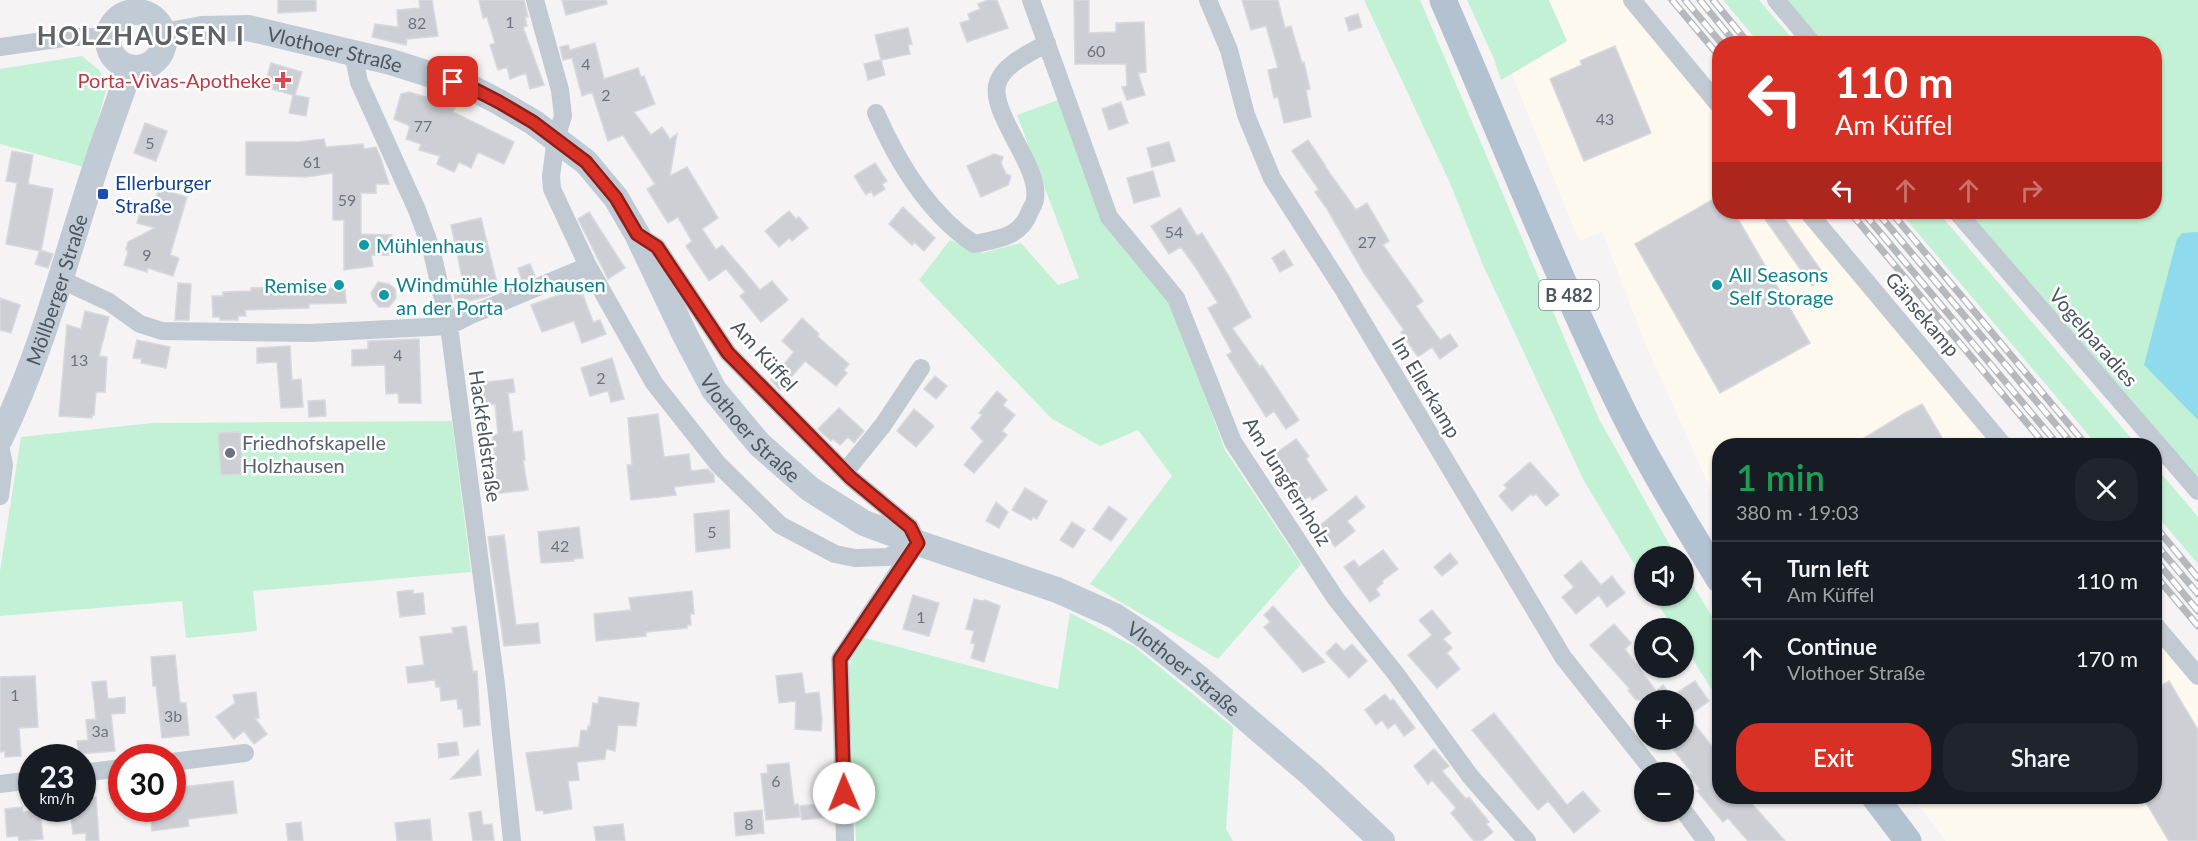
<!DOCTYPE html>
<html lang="en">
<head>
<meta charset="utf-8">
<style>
	:root { --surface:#171b24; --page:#20242c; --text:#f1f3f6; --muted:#9ea1a6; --line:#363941; --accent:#d93025 }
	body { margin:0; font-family:Lato,sans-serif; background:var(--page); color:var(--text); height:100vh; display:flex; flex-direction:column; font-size:22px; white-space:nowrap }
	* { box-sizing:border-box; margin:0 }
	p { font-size:20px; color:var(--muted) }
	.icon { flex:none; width:33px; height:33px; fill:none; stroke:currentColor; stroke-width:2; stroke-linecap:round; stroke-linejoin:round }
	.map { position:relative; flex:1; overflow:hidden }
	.drawer { position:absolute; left:1712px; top:438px; width:450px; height:366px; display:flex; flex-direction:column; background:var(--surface); border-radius:24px; box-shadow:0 2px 4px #0004 }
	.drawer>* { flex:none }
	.banner { position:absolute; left:1712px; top:36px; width:450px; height:183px; border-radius:24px; box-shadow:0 2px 4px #0004; background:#d93025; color:#fff; overflow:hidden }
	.tools { position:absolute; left:1634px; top:546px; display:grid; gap:12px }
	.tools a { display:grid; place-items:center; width:60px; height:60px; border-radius:50%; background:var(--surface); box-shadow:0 2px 4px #0004; font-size:30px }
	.speed { position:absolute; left:18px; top:744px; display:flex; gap:12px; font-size:30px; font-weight:700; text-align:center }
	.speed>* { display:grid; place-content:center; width:78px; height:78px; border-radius:50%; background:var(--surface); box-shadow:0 2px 4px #0004; line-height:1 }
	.speed small { font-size:15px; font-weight:400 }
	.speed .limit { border:9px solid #d22; background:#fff; color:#111 }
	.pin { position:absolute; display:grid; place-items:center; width:51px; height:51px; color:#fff; margin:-26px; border-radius:12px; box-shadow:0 3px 9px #0006 }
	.me { position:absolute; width:66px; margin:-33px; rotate:359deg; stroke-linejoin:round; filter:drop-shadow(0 0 4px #0008) }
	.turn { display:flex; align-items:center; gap:21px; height:126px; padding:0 24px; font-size:27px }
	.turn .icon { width:78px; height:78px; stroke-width:2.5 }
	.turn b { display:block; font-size:42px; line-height:51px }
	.lanes { display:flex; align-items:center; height:57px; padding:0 24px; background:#0003; justify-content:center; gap:30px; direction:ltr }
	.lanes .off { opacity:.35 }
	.round { display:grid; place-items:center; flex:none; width:63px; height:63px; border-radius:24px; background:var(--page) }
	.head { display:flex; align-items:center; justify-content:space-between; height:102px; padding:0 24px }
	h1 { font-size:36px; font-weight:600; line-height:45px; color:#1e9e55 }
	.action { display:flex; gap:12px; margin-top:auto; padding:12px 24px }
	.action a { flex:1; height:69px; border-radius:24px; background:var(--accent); color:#fff; font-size:24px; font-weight:600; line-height:69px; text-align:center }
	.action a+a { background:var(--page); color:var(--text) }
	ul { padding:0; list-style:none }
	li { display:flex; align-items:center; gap:18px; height:78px; padding:0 24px; border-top:2px solid var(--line) }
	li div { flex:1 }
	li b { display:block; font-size:22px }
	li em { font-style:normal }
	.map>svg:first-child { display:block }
	.commercial { fill:#fdf9ef }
	.green { fill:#c3f1d5 }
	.water { fill:#90daee }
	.building { fill:#cdcfd5; stroke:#d7d9de; stroke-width:1.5 }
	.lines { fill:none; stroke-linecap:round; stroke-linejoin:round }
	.street { stroke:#c1cad2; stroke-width:18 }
	.secondary { stroke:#c1cbd6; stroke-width:26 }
	.primary { stroke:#b3c2d1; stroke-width:27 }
	.rail-casing { stroke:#b5b8bd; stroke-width:7 }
	.rail { stroke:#fff; stroke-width:4.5; stroke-dasharray:14; stroke-linecap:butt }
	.route-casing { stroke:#8d1f18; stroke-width:15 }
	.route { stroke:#d93025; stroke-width:10 }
	.health-dot { fill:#e0444e; stroke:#fff; stroke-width:2 }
	.transit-dot { fill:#1a4fb4; stroke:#fff; stroke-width:2 }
	.culture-dot { fill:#0f9aa8; stroke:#fff; stroke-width:2 }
	.worship-dot { fill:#6b7280; stroke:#fff; stroke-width:2 }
	.labels { text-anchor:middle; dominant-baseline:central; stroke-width:5; stroke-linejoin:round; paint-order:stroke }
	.number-label { font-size:16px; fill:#6b747e }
	.shield { fill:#fff; stroke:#808990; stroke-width:1.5 }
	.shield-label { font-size:18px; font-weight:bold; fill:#4a5661 }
	.street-label { font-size:20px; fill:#4a5661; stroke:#fff }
	.health-label { font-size:20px; fill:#be3a42; stroke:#fff; text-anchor:end }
	.transit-label { font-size:20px; fill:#164399; stroke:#fff; text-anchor:start }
	.culture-label { font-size:20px; fill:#0d838f; stroke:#fff; text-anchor:start }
	.worship-label { font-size:20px; fill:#5b616d; stroke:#fff; text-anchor:start }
	.district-label { font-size:26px; font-weight:bold; letter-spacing:1.5px; fill:#5f6368; stroke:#fff }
</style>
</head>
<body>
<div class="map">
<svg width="2198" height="841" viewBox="0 0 2198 841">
	<rect width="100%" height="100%" fill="#f5f3f3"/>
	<path class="commercial" d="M1549 0H1641L1719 93V212H1818L2015 445 1719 446V508L1646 345 1602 231 1579 241 1512 74 1567 41Z
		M2154 614 2198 668V841H1946L1912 797 2154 796Z"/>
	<path class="green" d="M1364 0H1420L1599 419 1676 556H1644V580L1584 481 1483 265 1450 183Z
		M1467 0H1549L1567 41 1501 80 1494 59Z
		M1723 0H1759L1796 43H1759Z
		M1786 0H2198V487L1965 212H2154V44L1823 43Z
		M82 56 99 70 108 84 84 167 0 144V69Z
		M1058 100 1103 223 1172 306 1225 450 1301 564 1218 659 1090 584 1172 476 1138 430 1100 446 1051 418 919 280 950 240 982 253 1021 243 1058 285 1079 278 1017 115Z
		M1900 212H1938L2137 445H2097Z
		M452 421 471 572 253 591 257 631 186 638 182 601 0 616V571L21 437 153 423Z
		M2154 465 2198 517V564L2154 512Z
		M1683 569 1719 628V701L1683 644V628H1673L1653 596H1683Z
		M1070 613 1135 647 1233 727 1226 829 1233 841H856L848 669 861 637 1058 689Z"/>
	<path class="water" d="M2198 232V420L2144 365 2177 239 2182 233Z"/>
	<path class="building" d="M278 0H316V11L278 13Z
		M419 0H432L438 36 407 39 406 45 372 37 375 24 398 27 397 10 420 8Z
		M479 0H524L528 17H525L527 26 523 27 544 85 530 89 526 73 510 79 507 67 498 70 490 45 495 43 487 17 483 18Z
		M562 0H606L607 4 566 15Z
		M988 0H997L1008 28 967 42 960 23 970 20 968 14 980 9 978 4Z
		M1074 0H1089V33L1116 32V23L1144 22 1146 72 1138 73 1145 95 1127 100 1122 87 1127 86 1126 64H1075Z
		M1242 0H1278L1285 28 1291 26 1302 63 1304 62 1310 89 1306 90 1311 117 1284 123 1278 97 1274 98 1268 70 1278 68 1266 26 1251 30Z
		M1358 14 1362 27 1349 31 1345 18Z
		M908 28 912 44 908 45 910 54 881 60 885 75 868 80 864 64 881 60 875 35Z
		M595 43 604 79 638 68 641 77 644 76 655 104 634 112 651 135 662 127 670 139 677 134 670 176 687 167 718 218 702 229 716 250 722 245 760 290 772 281 788 300 761 322 740 296 745 292 726 269 709 281 686 246 692 241 678 217 668 223 647 189 655 184 623 135 608 141 592 92 582 96 572 58 563 60 560 47 568 45 570 50Z
		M1615 46 1651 133 1584 161 1550 79 1582 65 1580 61Z
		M271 63 302 72 295 95 309 98 306 116 289 113 293 95 264 87Z
		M409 92 448 103 447 106 455 108 453 112 514 142 504 164 478 152 471 168 459 162 454 172 437 164 440 156 419 150 421 144 406 139 410 126 394 119 401 94Z
		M1121 102 1128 123 1109 130 1102 109Z
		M145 123 167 131 156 161 134 153Z
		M324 139 326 147 363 144 364 149 376 147 381 159 389 184H376V193H361V234L392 235V255H371L373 266 344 270V220H333V173L306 177 246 175V142H298Z
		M1308 140 1325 165H1324L1356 210 1367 203 1389 241 1383 245 1423 301 1416 306 1440 340 1450 334 1458 346 1440 359 1432 347 1418 357 1401 332 1404 330 1364 273 1327 209 1315 192 1319 190 1292 151Z
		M1169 142 1175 161 1152 167 1147 148Z
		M12 151 33 155 28 184 53 189 41 251 6 244 17 183 6 181Z
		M994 154 1003 157 1001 163 1006 174 1011 176 1008 185 981 197 967 166Z
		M875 163 887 181 882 184 885 189 874 196 871 191 866 195 854 176Z
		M1153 171 1160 196 1134 203 1127 178Z
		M159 188 187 197 170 255 179 258 173 276 148 268 147 272 124 265 128 252 126 249 128 242 155 228 137 223 143 202 154 205Z
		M1719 196V212H1734L1810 343 1720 393 1635 244Z
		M903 207 935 238 924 251 914 242 912 245 889 224Z
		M1180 208 1197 236 1202 233 1228 275 1251 317 1232 328 1260 367 1262 365 1299 420 1286 429 1274 411 1266 417 1227 355 1232 352 1208 308 1218 303 1196 268 1181 247 1169 254 1151 226Z
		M789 211 796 219 799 217 808 228 792 241 789 238 779 247 765 231Z
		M589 212 625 268 608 279 578 219Z
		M1760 212H1780L1825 276 1812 286Z
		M481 218 499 291 485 297 456 304 452 285 463 282 451 225Z
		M40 250 53 254 48 268 35 264Z
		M1284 250 1293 265 1280 272 1272 258Z
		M530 264 535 276 522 281 518 268Z
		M308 281 309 289 345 288 346 303 309 304V308L245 310 246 316H238V320H220V317H213L212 296H223V292L251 291V288L281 287V282Z
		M378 282 389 284 395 289 396 298 389 307H379L373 300 371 293Z
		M178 283 191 284 189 320H175Z
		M578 288 581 296 583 295 593 322 600 320 606 334 582 343 574 321 542 332 531 305Z
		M0 298 20 305 11 333 0 330Z
		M85 311 109 317 99 356 107 357 105 392H96L94 415H92V418L59 416 67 325 81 329Z
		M802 318 819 334 817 336 849 364 844 370 847 373 836 386 805 361 780 390 771 380 794 352 782 341Z
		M419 339 421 403H399L398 393 386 394 385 365 352 366V350L368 349V341Z
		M137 340 170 347 166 368 141 363 142 359 133 358Z
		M290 346 292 380 301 379 303 407 281 408 277 362 257 363V348Z
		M612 358 624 399 611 402 608 391 590 396 581 368Z
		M935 376 947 386 936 399 924 389Z
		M513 379 515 392 508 393 513 432 522 431 525 460H523L528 490 494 494 491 475 497 474 492 435 498 434 495 404 483 406 480 383Z
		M997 391 1007 400 1003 405 1015 415 1002 431 1007 435 974 473 964 465 983 441 971 428 982 415 979 413Z
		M325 400 326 416 309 417 308 401Z
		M1922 404 1947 446H1851L1905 413Z
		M839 408 864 431 854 443 848 437 840 445 833 439 831 441 818 429Z
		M914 409 934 426 916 447 897 431Z
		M658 414 664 457 689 454 691 471 708 469 714 475V482L674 487 676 495 631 500 627 465H632L628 418Z
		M240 432 243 474 221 475 218 433Z
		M1296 439 1309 456 1306 459 1327 490 1312 500 1310 496 1303 501 1272 456Z
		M1530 462 1559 495 1546 506 1536 494 1533 496 1531 494 1512 511 1499 496 1507 488 1504 485Z
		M1025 488 1047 501 1037 519 1033 517 1031 520 1012 510Z
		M1356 496 1365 507 1347 521 1355 531 1335 547 1319 526Z
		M996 502 1008 512 999 528 986 521Z
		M1109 506 1127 519 1111 541 1093 529Z
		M729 510 730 548 696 552 694 514Z
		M1072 522 1085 530 1073 548 1060 540Z
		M579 527 583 558 573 559 574 561 541 563 538 532Z
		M504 535 516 625 538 623 540 643 504 646 488 537Z
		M1383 550 1398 569 1382 581 1383 583 1376 589 1380 595 1370 602 1344 567 1354 560 1359 567Z
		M1450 553 1458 563 1442 576 1434 567Z
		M1581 561 1601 585 1612 576 1625 593 1607 607 1599 595 1576 614 1562 597 1574 587 1564 576Z
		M413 590V594L423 593 425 614 400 617 397 592Z
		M692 591 694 614H690L691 625H687V628L646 632V636L596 641 594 614 631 610 629 598Z
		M913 595 939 603 929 636 903 629Z
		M974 599 982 601 985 600 1000 606 984 662 971 658 975 644 971 643 974 631 966 629Z
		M1273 606 1296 631 1325 662 1303 672 1264 627 1270 622 1264 615Z
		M1432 610 1451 633 1443 639 1452 648 1447 653 1460 669 1437 688 1408 655 1432 635 1419 620Z
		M1614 624 1631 643 1625 649 1656 691 1663 685 1672 696 1695 681 1709 701 1688 716 1719 755V796H1745L1785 841H1748L1728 818 1723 822 1697 791 1700 789 1689 775 1692 773 1673 749 1683 741V700H1636L1628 690 1630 689 1590 645Z
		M466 626 473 672 477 671 480 725 464 727 462 709H458L457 699 441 701 440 687H436L435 680 408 683 406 667 424 665 420 637 453 633 452 628Z
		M1336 643 1344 651 1352 644 1367 661 1349 678 1326 653Z
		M175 655 180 703H186L189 735 162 738 156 686H153L151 657Z
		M802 673 805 694 819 692 822 720 821 731 795 729 796 701 779 703 776 676Z
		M35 676 38 727 19 728 21 756 5 757V751L0 752V677Z
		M106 681 108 699 125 697V713L111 714 115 751 79 754 77 741 88 740 86 720 96 719 92 682Z
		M2169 681 2198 730V841H2169L2142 796H2154V690Z
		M256 692 259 718H255L267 734 254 744 244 731 234 739 216 717 235 703 233 695Z
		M1385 694 1390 701 1393 699 1415 728 1404 736 1395 723 1388 729 1382 720 1376 725 1365 710Z
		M599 697 639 703 636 726 618 725 615 751 606 749 605 759 577 762 579 780 568 781 572 809 544 814 543 810 536 811 526 753 579 747 581 730 587 731 588 726H590L593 703 598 704Z
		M1494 713 1567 805 1583 791 1600 811 1574 833 1548 801 1538 810 1472 730Z
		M457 742 459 755 439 758 438 744Z
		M1434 749 1449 766 1442 771 1466 799 1469 797 1489 822 1486 824 1493 832 1482 841H1474L1451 813 1456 808 1432 780 1428 784 1414 766Z
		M478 750 481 775 451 779Z
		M789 763 794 805 798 804 800 817 766 820 761 774 768 773 767 765Z
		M233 781 237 813 188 819 189 826 152 831 150 808H172V794L183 793 182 787Z
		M96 797 99 841H86V833L73 834 70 808H82V798Z
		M826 803 827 817 802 820 800 806Z
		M22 807 23 812 40 811 43 839 19 841 18 836 7 837 5 809Z
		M762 810 764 833 736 836 734 813Z
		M481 811 483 825 492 824 494 841H473L469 813Z
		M430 819 432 841H397L395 823Z
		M301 822 303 841H288L286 824Z
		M623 824 625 841H596L594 827Z"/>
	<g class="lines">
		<path class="street" d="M535 0 560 90 563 116 556 138 551 176 552 189 588 266 654 383 718 464 780 525 835 554 855 558 888 557 918 543
			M1031 0 1109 217 1176 298 1233 442 1336 599 1396 674 1470 776 1527 841
			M1208 0 1229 50 1246 115 1272 178 1343 289 1563 657 1654 772
			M1632 0 1719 105
			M1776 0 1813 44
			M0 47 71 37H107
			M353 53 359 82 417 210 431 248 449 326 496 685 512 841
			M876 113C897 161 929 214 974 244 999 239 1021 237 1030 211 1032 207 1035 203 1035 199 1041 166 987 111 998 82 1005 63 1031 53 1047 43
			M1808 212 2004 446
			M1957 212 2198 491
			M637 235 657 247 728 353 851 478 910 527 918 543
			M60 279 109 302 140 324 162 331 310 333 449 326 471 315 588 266
			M0 445 4 465 0 496
			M845 472 883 425 921 368
			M2154 624 2198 676
			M172 762 245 753
			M82 773 122 768
			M0 784 32 780
			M1683 810 1706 841
			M845 841 840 659 916 545"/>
		<g class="secondary">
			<circle cx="136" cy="40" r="28"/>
			<path id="s1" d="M164 36 202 29 248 28 391 62 470 87 499 102 533 122 586 162 616 198 637 234 685 335 714 390 759 444 810 489 864 523 918 543 1057 590 1115 616 1148 638 1200 679 1313 776 1382 841"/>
			<path id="s2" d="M0 439C40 357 63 268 91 181 103 143 117 106 130 69"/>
		</g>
		<path class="primary" d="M1443 0C1500 131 1552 264 1614 393 1644 457 1682 518 1719 579
			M1874 796 1908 841"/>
		<defs>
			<path id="rail" d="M1672 0 1719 56
				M1685 0 1722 44
				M1700 0 1736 44
				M1713 0 1749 44
				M1850 212 2046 446
				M1863 212 2059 446
				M1877 212 2074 446
				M1891 212 2087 446
				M2154 525 2198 578
				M2154 542 2198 594
				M2154 558 2198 611
				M2154 574 2198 626"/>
		</defs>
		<use href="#rail" class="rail-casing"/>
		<use href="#rail" class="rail"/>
	</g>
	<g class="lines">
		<defs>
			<path id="route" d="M453 82 470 87 499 102 533 122 586 162 616 198 637 234 657 247 728 353 851 478 910 527 918 543 840 659 844 793"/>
		</defs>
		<use href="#route" class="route-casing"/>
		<use href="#route" class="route"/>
	</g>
	<path class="health-dot" d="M280 71h6v6h6v6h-6v6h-6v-6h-6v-6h6z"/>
	<rect class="transit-dot" x="97" y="188" width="12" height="12" rx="3"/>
	<g class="culture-dot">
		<circle cx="364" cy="245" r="6"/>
		<circle cx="339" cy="285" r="6"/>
		<circle cx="1717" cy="285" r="6"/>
		<circle cx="384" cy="295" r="6"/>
	</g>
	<circle class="worship-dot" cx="230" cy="453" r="6"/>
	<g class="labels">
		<g class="number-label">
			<text x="510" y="21">1</text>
			<text x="417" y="22">82</text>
			<text x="1096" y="50">60</text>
			<text x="586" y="63">4</text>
			<text x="606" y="94">2</text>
			<text x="1605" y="118">43</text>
			<text x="423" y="125">77</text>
			<text x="150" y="142">5</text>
			<text x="312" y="161">61</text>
			<text x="347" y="199">59</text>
			<text x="1174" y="231">54</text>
			<text x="1367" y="241">27</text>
			<text x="147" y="254">9</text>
			<text x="398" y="354">4</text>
			<text x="79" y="359">13</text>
			<text x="601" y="377">2</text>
			<text x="712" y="531">5</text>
			<text x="560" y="545">42</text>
			<text x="921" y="616">1</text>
			<text x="15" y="694">1</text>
			<text x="173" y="715">3b</text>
			<text x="100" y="730">3a</text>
			<text x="776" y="780">6</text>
			<text x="749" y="823">8</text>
		</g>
		<rect class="shield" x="1539" y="280" width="60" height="30" rx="4.5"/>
		<g class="shield-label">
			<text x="1569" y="295">B 482</text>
		</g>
		<g class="street-label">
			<text stroke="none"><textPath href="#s1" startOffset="174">Vlothoer Straße</textPath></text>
			<text stroke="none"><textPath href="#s2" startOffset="160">Möllberger Straße</textPath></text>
			<text transform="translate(1923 314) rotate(50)">Gänsekamp</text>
			<text transform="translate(2094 337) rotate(49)">Vogelparadies</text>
			<text transform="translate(765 355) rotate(48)">Am Küffel</text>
			<text transform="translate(1427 387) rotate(59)">Im Ellerkamp</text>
			<text stroke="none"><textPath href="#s1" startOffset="768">Vlothoer Straße</textPath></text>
			<text transform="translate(486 436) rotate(82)">Hackfeldstraße</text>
			<text transform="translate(1288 481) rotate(58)">Am Jungfernholz</text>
			<text stroke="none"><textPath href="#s1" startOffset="1272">Vlothoer Straße</textPath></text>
		</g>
		<g class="health-label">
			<text x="271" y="80">Porta-Vivas-Apotheke</text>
		</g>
		<g class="transit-label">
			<text x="115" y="182">Ellerburger<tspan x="115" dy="23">Straße</tspan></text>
		</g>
		<g class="culture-label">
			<text x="376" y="245">Mühlenhaus</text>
			<text x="1729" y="274">All Seasons<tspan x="1729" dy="23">Self Storage</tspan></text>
			<text x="396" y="284">Windmühle Holzhausen<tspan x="396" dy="23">an der Porta</tspan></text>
			<text x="327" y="285" text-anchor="end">Remise</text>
		</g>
		<g class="worship-label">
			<text x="242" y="442">Friedhofskapelle<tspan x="242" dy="23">Holzhausen</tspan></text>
		</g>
		<g class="district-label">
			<text x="141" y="35">HOLZHAUSEN I</text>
		</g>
	</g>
</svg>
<div class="tools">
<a><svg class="icon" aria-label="sound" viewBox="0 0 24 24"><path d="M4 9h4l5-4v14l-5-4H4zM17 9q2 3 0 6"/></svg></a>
<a><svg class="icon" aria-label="search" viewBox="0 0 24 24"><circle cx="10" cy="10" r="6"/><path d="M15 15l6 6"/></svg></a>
<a>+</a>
<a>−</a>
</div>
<div class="speed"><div>23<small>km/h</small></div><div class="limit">30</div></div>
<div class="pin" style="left:453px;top:82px;background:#d93025"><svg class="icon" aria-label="arrive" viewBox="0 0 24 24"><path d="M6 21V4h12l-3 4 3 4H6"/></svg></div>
<svg class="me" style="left:844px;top:793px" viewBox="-20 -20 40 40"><circle r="19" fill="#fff"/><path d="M0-13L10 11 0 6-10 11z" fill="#d93025"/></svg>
<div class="banner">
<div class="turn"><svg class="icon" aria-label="left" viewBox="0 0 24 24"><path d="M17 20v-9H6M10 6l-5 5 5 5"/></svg><div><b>110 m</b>Am Küffel</div></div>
<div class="lanes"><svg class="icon" aria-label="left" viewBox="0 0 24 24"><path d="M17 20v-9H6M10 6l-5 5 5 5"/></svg><svg class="icon off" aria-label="ahead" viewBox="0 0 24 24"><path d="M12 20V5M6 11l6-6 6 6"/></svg><svg class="icon off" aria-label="ahead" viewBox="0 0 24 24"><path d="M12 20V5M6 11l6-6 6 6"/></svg><svg class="icon off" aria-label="right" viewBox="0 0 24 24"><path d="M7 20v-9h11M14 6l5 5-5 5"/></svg></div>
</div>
<section class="drawer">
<div class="head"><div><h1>1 min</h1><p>380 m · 19:03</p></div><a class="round"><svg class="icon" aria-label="close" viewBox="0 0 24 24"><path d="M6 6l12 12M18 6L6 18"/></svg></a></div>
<ul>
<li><svg class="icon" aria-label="left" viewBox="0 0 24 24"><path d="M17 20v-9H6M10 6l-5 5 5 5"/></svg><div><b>Turn left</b><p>Am Küffel</p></div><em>110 m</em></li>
<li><svg class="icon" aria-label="ahead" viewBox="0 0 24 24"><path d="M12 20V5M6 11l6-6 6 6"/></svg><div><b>Continue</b><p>Vlothoer Straße</p></div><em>170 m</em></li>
</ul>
<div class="action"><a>Exit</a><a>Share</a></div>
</section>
</div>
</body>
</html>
